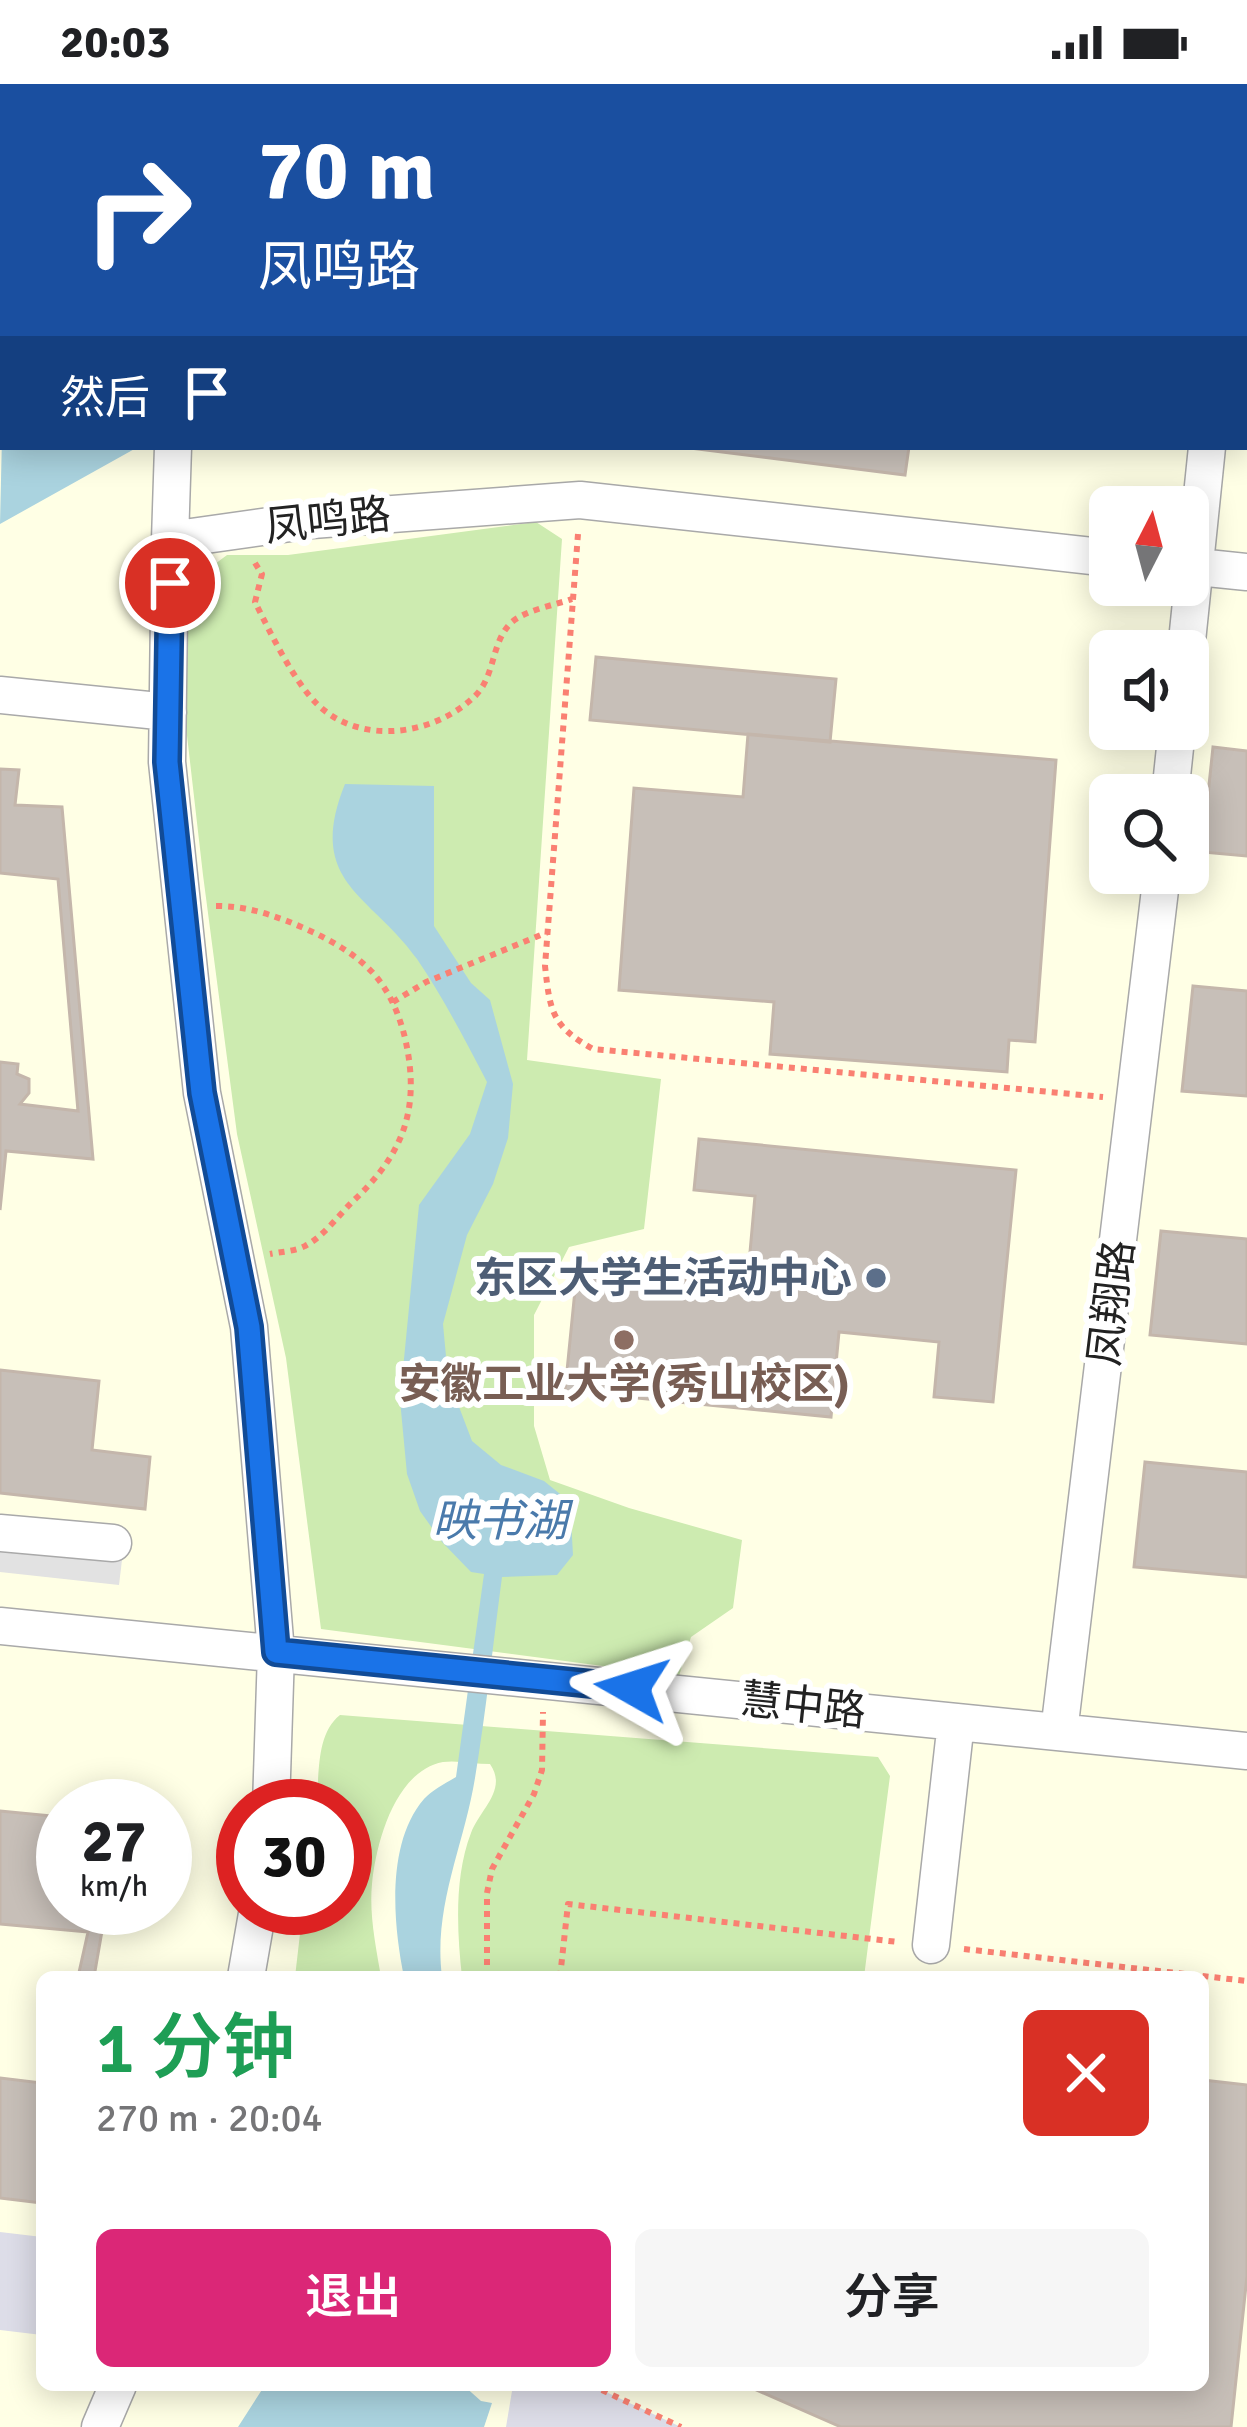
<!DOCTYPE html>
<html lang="zh">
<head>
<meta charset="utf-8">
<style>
	:root { --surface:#fff; --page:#f6f6f6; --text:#202124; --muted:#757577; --accent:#db2777 }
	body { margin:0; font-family:Signika,"Noto Sans SC",sans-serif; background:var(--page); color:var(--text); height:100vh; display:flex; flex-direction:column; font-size:45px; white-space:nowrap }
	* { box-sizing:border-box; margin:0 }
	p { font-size:39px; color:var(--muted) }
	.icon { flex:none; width:66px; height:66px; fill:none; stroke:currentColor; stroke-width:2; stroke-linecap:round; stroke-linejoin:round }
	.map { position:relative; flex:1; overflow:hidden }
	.drawer { position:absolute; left:36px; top:1887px; width:1173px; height:420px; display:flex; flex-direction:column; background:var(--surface); border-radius:18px; box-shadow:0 6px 30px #0003 }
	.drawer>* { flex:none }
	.top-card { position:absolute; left:0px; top:0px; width:1248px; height:366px; box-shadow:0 6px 30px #0003; background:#1a4fa0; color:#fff; overflow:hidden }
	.needle { width:78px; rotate:6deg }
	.fabs { position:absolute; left:1089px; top:402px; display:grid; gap:24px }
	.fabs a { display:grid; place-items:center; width:120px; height:120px; border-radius:18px; background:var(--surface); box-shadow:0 6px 30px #0003; font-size:60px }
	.speed { position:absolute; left:36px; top:1695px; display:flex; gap:24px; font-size:60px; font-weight:700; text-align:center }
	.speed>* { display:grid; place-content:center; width:156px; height:156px; border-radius:50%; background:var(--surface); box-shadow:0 6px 30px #0003; line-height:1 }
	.speed small { font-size:30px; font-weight:400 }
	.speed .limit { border:18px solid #d22; background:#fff; color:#111 }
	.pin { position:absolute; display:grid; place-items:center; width:102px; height:102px; color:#fff; margin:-51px; border:6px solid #fff; border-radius:50%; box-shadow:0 3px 12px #0007 }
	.me { position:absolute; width:132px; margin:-66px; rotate:276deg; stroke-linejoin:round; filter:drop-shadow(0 0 9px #0008) }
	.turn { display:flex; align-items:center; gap:42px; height:252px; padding:0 60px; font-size:54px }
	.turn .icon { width:156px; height:156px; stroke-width:2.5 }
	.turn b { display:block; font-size:84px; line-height:102px }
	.then { display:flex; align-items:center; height:114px; padding:0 60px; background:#0003; gap:24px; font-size:45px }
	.round { display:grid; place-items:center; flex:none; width:126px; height:126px; border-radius:18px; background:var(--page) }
	.head { display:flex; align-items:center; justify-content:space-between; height:204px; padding:0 60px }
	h1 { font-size:72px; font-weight:600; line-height:90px; color:#1e9e55 }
	.primary-button { display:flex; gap:24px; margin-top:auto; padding:24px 60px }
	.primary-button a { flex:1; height:138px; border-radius:18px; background:var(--accent); color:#fff; font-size:48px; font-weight:600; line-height:138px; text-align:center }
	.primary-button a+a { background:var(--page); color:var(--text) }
	.status { display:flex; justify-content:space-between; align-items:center; height:84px; padding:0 60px; background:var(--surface); direction:ltr }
	.status svg { height:33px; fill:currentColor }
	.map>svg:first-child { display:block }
	.education { fill:#ffffe5; fill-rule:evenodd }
	.grass { fill:#cdebb0 }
	.parking { fill:#e2e2e2 }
	.plaza { fill:#dddde8 }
	.water { fill:#aad3df }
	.building { fill:#c7bfb8; stroke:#c4b6ab; stroke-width:3 }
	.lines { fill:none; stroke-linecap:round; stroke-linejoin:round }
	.street-casing { stroke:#a9a9a9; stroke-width:39 }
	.path { stroke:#fa8072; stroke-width:6; stroke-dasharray:6 6; stroke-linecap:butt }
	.street { stroke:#fff; stroke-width:36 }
	.route-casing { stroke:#114b97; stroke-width:30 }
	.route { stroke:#1a73e8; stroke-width:21 }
	.service-dot { fill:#5c6f8a; stroke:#fff; stroke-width:4.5 }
	.education-dot { fill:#8d6e63; stroke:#fff; stroke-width:4.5 }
	.labels { text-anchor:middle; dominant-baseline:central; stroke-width:12; stroke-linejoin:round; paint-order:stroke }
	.street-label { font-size:42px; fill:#222; stroke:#fff }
	.service-label { font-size:42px; font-weight:bold; fill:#4e5e75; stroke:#fff; text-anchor:end }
	.education-label { font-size:42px; font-weight:bold; fill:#785e54; stroke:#fff }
	.water-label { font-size:45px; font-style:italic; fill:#4a7aab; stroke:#fff }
</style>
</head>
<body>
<div class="status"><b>20:03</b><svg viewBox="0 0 49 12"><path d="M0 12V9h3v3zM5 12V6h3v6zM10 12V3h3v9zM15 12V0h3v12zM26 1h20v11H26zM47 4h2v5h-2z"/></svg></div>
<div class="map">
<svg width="1247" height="2343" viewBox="0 0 1247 2343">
	<rect width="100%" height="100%" fill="#f2efe9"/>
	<path class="education" d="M0 0H1247V2343H0ZM3 3H1245V363H3ZM1110 423H1188V501H1110ZM1110 567H1188V645H1110ZM1110 711H1188V789H1110ZM63 1722H165V1824H63ZM243 1722H345V1824H243ZM42 1893H1203V2301H42Z"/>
	<path class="grass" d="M536 438 562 455 527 976 661 995 644 1145 569 1163 534 1231V1342L550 1396 629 1424 742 1456 733 1524 691 1553 679 1592 321 1545 286 1274 237 1050 203 791 185 634 187 501 227 471H288Z
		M340 1631 878 1673 890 1692 864 1893H462C457 1848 454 1793 471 1749 480 1725 508 1706 490 1680 475 1680 457 1676 443 1678 395 1687 376 1759 372 1800 369 1831 376 1863 381 1893H295L303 1824H345V1722H316C320 1692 315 1651 340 1631Z"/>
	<path class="parking" d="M0 1462 122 1476 119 1501 0 1488Z"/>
	<path class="plaza" d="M0 2148 42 2153V2251L0 2246Z
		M513 2301H591L681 2343H506Z"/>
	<path class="water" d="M3 309V363H138L0 440Z
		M345 700 434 702V842L471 899 490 916 513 1000 508 1054 493 1100 467 1151 443 1240 448 1294 472 1357 501 1381 544 1397 570 1418 573 1471 557 1491 502 1493C493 1560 486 1628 475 1694 464 1762 433 1822 442 1893H404C393 1840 386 1759 424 1715 432 1706 446 1699 456 1693L484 1490 471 1488 442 1458 420 1427 407 1390 400 1316 419 1121 470 1050 487 998C465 956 444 915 417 875 371 810 305 799 345 700Z
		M265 2301H463L481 2317 492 2319 484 2343H238Z"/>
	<path class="building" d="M0 0 29 1 3 3V86Z
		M979 0H1063L979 3Z
		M682 363H909L905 391Z
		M596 573 836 595 830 658 590 636Z
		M748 650 1056 676 1035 958 1009 956 1007 988 770 970 774 918 619 906 634 704 743 713Z
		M1213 663 1247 667V772L1202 768Z
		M0 685 19 686 15 721 62 723 93 1075 6 1067 0 1126V978L18 980 17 990 29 995V1009L20 1020 78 1027 58 795 0 789Z
		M1193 902 1247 907V1012L1182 1007Z
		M699 1055 1016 1086 993 1318 934 1313 939 1258 839 1248 831 1333 565 1307 577 1186 747 1202 755 1112 694 1106Z
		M1161 1147 1247 1155V1260L1150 1251Z
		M0 1286 99 1297 92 1366 150 1373 145 1425 0 1409Z
		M1145 1378 1247 1388V1493L1134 1483Z
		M0 1727 63 1733V1824H106L94 1893H78L88 1848 0 1840Z
		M0 1994 42 1999V2119L0 2114Z
		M1203 1996 1247 2001V2192L1231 2343H841L745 2301H1203Z"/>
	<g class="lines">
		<defs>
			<path id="street" d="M248 3 249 0
				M1245 3V0
				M170 456 173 363
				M1188 482 1247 488
				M1186 567 1207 363
				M0 611 168 628
				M1170 711 1177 645
				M0 1449 113 1459
				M0 1542 1247 1667
				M1059 1648 1162 789
				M271 1722 276 1568 249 1243 202 1009 167 678 170 456 312 436 580 416 1110 474
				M931 1861 956 1638
				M246 1893 258 1824
				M100 2343 118 2301"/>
		</defs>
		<use href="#street" class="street-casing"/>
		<path class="path" d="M578 450 545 882C550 928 552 942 593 965L1103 1013
			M255 479 262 490 255 518C270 548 293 596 317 620 361 663 436 651 476 611 496 590 491 557 512 538 526 526 555 521 572 515
			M216 822C242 822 263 828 287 837 317 849 351 865 373 889 390 908 399 930 405 954 421 1024 404 1070 352 1118 338 1132 323 1153 305 1162 296 1167 280 1168 270 1170
			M393 918 426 898 548 848
			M964 1865 1247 1897
			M487 1893V1809L492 1785 534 1710 542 1686 543 1628
			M560 1893 568 1820 898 1858
			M591 2301 681 2343"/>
		<use href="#street" class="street"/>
	</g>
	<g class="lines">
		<defs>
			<path id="route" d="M170 499 167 678 202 1009 249 1243 276 1568 632 1604"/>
		</defs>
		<use href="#route" class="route-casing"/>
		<use href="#route" class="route"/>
	</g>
	<circle class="service-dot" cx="876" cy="1194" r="12"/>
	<circle class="education-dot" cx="624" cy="1256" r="12"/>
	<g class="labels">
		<g class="street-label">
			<text transform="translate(328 437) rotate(-6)">凤鸣路</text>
			<text transform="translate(1112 1219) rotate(-83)">凤翔路</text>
			<text transform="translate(803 1622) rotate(6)">慧中路</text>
		</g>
		<g class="service-label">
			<text x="852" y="1194">东区大学生活动中心</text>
		</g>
		<g class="education-label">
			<text x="624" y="1300">安徽工业大学(秀山校区)</text>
		</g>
		<g class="water-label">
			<text x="500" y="1437">映书湖</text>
		</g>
	</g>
</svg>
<div class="fabs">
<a><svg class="needle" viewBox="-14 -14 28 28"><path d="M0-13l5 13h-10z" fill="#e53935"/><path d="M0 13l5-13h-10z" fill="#757577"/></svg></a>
<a><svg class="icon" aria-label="sound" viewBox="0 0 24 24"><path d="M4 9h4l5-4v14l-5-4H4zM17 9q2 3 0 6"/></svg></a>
<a><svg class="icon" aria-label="search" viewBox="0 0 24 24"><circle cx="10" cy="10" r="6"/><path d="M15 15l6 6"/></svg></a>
</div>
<div class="speed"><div>27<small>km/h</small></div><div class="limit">30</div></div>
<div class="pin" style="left:170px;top:499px;background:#d93025"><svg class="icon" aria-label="arrive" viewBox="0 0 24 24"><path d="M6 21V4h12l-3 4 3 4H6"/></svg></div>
<svg class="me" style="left:632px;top:1604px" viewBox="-20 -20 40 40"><path d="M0-17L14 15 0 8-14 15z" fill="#1a73e8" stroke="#fff" stroke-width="4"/></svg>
<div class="top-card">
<div class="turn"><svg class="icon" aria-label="right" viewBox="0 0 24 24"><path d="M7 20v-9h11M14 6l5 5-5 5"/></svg><div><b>70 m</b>凤鸣路</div></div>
<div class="then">然后<svg class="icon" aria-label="arrive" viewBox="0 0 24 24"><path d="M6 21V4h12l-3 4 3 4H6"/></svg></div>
</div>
<section class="drawer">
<div class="head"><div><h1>1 分钟</h1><p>270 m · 20:04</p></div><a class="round" style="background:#d93025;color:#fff"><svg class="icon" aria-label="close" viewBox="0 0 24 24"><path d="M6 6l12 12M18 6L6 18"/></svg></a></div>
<div class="primary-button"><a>退出</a><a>分享</a></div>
</section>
</div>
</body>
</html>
